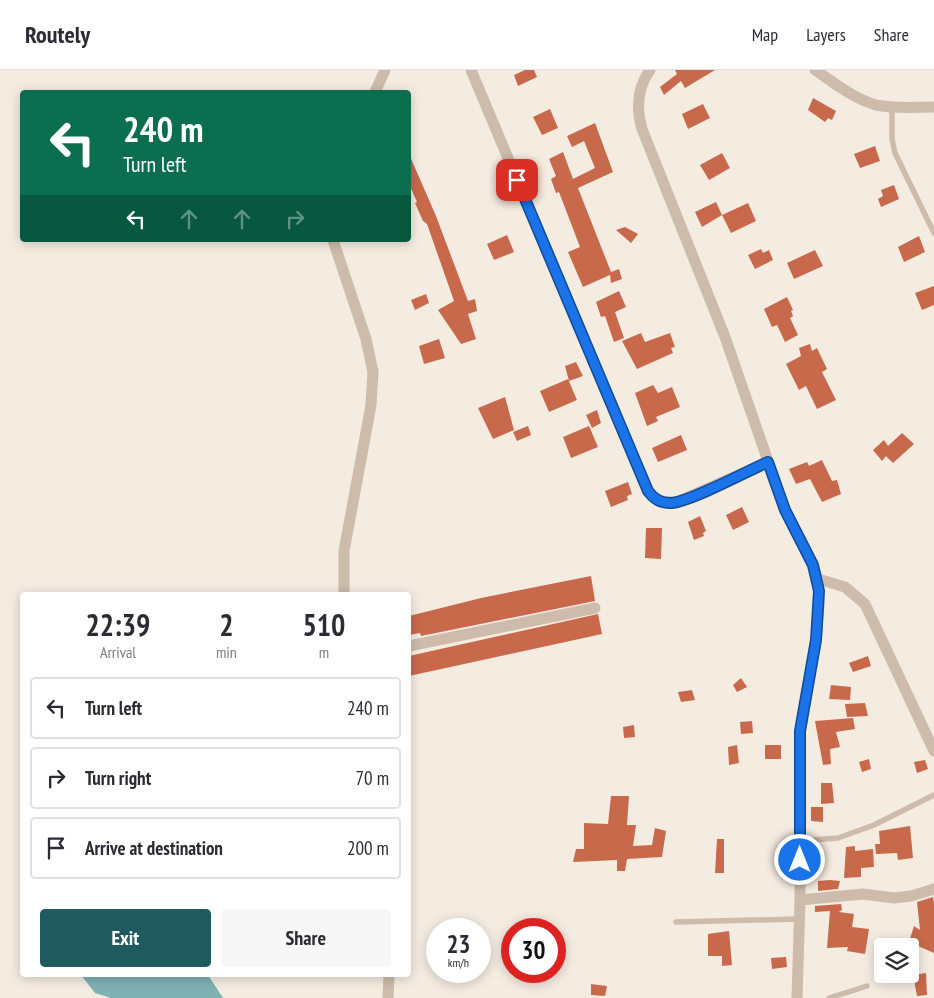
<!DOCTYPE html>
<html lang="en">
<head>
<meta charset="utf-8">
<style>
	:root { --surface:#fff; --page:#f7f7f7; --text:#2b2b33; --muted:#7c7c81; --line:#e1e1e2; --accent:#1f5a5e }
	body { margin:0; font-family:"PT Sans Narrow",sans-serif; background:var(--page); color:var(--text); height:100vh; display:flex; flex-direction:column; font-size:19px; white-space:nowrap }
	* { box-sizing:border-box; margin:0 }
	p { font-size:16px; color:var(--muted) }
	.icon { flex:none; width:28px; height:28px; fill:none; stroke:currentColor; stroke-width:2; stroke-linecap:round; stroke-linejoin:round }
	.map { position:relative; flex:1; overflow:hidden }
	.panel { position:absolute; left:20px; top:522px; width:391px; height:385px; display:flex; flex-direction:column; background:var(--surface); border-radius:5px; box-shadow:0 2px 12px #0003 }
	.panel>* { flex:none }
	.guide { position:absolute; left:20px; top:20px; width:391px; height:152px; border-radius:5px; box-shadow:0 2px 12px #0003; background:#0b6e4f; color:#fff; overflow:hidden }
	.tools { position:absolute; left:874px; top:868px; display:grid; gap:10px }
	.tools a { display:grid; place-items:center; width:45px; height:45px; border-radius:5px; background:var(--surface); box-shadow:0 2px 12px #0003; font-size:25px }
	.speed { position:absolute; left:426px; top:848px; display:flex; gap:10px; font-size:25px; font-weight:700; text-align:center }
	.speed>* { display:grid; place-content:center; width:65px; height:65px; border-radius:50%; background:var(--surface); box-shadow:0 2px 12px #0003; line-height:1 }
	.speed small { font-size:12px; font-weight:400 }
	.speed .limit { border:8px solid #d22; background:#fff; color:#111 }
	.pin { position:absolute; display:grid; place-items:center; width:42px; height:42px; color:#fff; margin:-21px; border-radius:10px; box-shadow:0 2px 8px #0006 }
	.me { position:absolute; width:55px; margin:-28px; rotate:0deg; stroke-linejoin:round; filter:drop-shadow(0 0 4px #0008) }
	.turn { display:flex; align-items:center; gap:18px; height:105px; padding:0 20px; font-size:22px }
	.turn .icon { width:65px; height:65px; stroke-width:2.5 }
	.turn b { display:block; font-size:35px; line-height:42px }
	.lanes { display:flex; align-items:center; height:48px; padding:0 20px; background:#0003; justify-content:center; gap:25px; direction:ltr }
	.lanes .off { opacity:.35 }
	.eta { display:flex; justify-content:space-evenly; align-items:center; height:85px; text-align:center }
	.eta b { font-size:30px; font-weight:700; line-height:35px }
	.cta { display:flex; gap:10px; margin-top:auto; padding:10px 20px }
	.cta a { flex:1; height:58px; border-radius:5px; background:var(--accent); color:#fff; font-size:20px; font-weight:700; line-height:58px; text-align:center }
	.cta a+a { background:var(--page); color:var(--text) }
	ul { padding:0; list-style:none }
	li { display:flex; align-items:center; gap:15px; height:62px; margin:0 10px 8px; padding:0 10px; border:2px solid var(--line); border-radius:5px }
	li div { flex:1 }
	li b { display:block; font-size:19px }
	li em { font-style:normal }
	header { display:flex; align-items:center; gap:30px; box-sizing:border-box; height:70px; padding:0 25px; background:var(--surface); border-bottom:1px solid var(--line) }
	header strong { font-size:24px }
	nav { display:flex; gap:28px; margin-inline-start:auto; font-size:18px }
	.map>svg:first-child { display:block }
	.water { fill:#7fb0b2 }
	.building { fill:#c8694b }
	.lines { fill:none; stroke-linecap:round; stroke-linejoin:round }
	.lane { stroke:#cdbbac; stroke-width:5.5 }
	.street { stroke:#cdbbac; stroke-width:11 }
	.route-casing { stroke:#114b97; stroke-width:12 }
	.route { stroke:#1a73e8; stroke-width:9 }
</style>
</head>
<body>
<header>
<strong>Routely</strong>
<nav><a>Map</a><a>Layers</a><a>Share</a></nav>
</header>
<div class="map">
<svg width="934" height="928" viewBox="0 0 934 928">
	<rect width="100%" height="100%" fill="#f4ebe1"/>
	<path class="water" d="M81 905H208L223 928H111L95 923Z"/>
	<path class="building" d="M525 0H534L537 7 518 16 514 5Z
		M675 0H715L685 18 681 11 664 25 660 17 677 4Z
		M813 28 836 41 832 50 828 48 825 52 808 40Z
		M703 34 710 48 688 59 682 44Z
		M550 39 558 58 542 65 533 47Z
		M595 53 613 102 578 118 611 202 619 199 622 209 611 213 610 205 583 217 568 182 580 177 559 122 556 123 551 109 556 106 549 89 563 82 573 109 595 98 584 71 572 77 567 66Z
		M875 76 880 91 860 98 854 84Z
		M722 83 730 98 709 110 700 95Z
		M409 84 436 146 468 231 475 229 477 241 468 244 476 269 461 274 438 240 454 231 427 154 423 151 415 133 417 132 409 114Z
		M894 115 899 129 881 137 878 129 883 126 881 120Z
		M716 132 722 145 702 157 695 142Z
		M748 133 756 151 731 163 722 145Z
		M625 157 638 164 631 173 616 160Z
		M507 165 514 182 494 190 487 174Z
		M919 166 925 182 904 192 898 177Z
		M761 179 763 183 769 180 773 190 755 199 748 185Z
		M815 180 823 196 794 209 787 193Z
		M934 216V235L922 240 915 223Z
		M619 221 626 237 615 242 624 268 614 272 605 246 601 247 596 232Z
		M426 224 429 233 415 240 411 230Z
		M787 227 793 240 791 241 793 246 790 248 798 265 785 272 777 255 772 257 764 239Z
		M641 263 645 272 670 263 675 277 671 278 673 283 637 299 622 271Z
		M439 269 445 288 424 294 419 276Z
		M810 274 812 281 817 278 827 299 822 302 836 330 817 339 806 316 799 320 786 294 801 286 799 278Z
		M576 292 583 306 569 311 565 296Z
		M568 309 577 330 549 342 540 321Z
		M653 315 658 323 672 317 680 337 656 347 658 351 647 356 635 323Z
		M505 327 514 360 493 369 478 338Z
		M597 340 601 353 592 358 586 345Z
		M528 356 531 365 517 371 513 362Z
		M589 356 598 377 571 388 563 367Z
		M902 363 914 374 893 393 886 386 882 391 873 380 884 370 888 376Z
		M681 365 687 380 658 392 652 378Z
		M822 390 832 411 837 410 841 424 822 432 810 409 796 414 789 399 807 392 809 396Z
		M628 412 632 424 627 426 628 430 611 437 605 421Z
		M742 437 749 452 733 460 726 445Z
		M700 446 706 461 703 463 704 466 694 470 688 452Z
		M646 458H662L661 489 645 488Z
		M591 506 595 531 421 566 420 563 409 565V546L481 528Z
		M598 544 602 564 409 606V586Z
		M868 586 871 596 853 602 849 593Z
		M741 608 747 617 737 622 733 615Z
		M831 615 851 617 850 630 829 629Z
		M692 620 695 630 681 632 678 622Z
		M865 633 868 646 847 647 845 634Z
		M853 648 855 659 836 662 840 677 830 679 831 694 823 695 815 651Z
		M752 651 753 663 741 664 740 652Z
		M634 655 635 667 624 668 623 657Z
		M737 675 739 693 729 695 728 677Z
		M765 675H781V689H765Z
		M869 689 871 699 862 702 859 692Z
		M925 690 928 699 917 703 914 692Z
		M821 713H832L834 733 821 734Z
		M611 726H629L627 755H636L633 776 652 775 655 758 666 761 662 787 627 789 625 801H617V790L573 792 576 779H584V753L608 754Z
		M811 737H823V752L811 751Z
		M910 756 913 788 898 790 897 783 876 784 875 774H880L879 761Z
		M717 769H724V803H715Z
		M855 776V781L873 779 874 797 861 798V807L844 808 846 777Z
		M830 810 840 811 838 819 818 821V811Z
		M933 827 934 834V883L909 872 914 856 920 860 917 832Z
		M841 834 842 840 839 842 854 844 852 857 869 859 865 884 847 881 848 877 827 878 830 841 815 842V836Z
		M729 861 732 895 722 896V886H708V864Z
		M786 887 787 897 772 899 771 888Z
		M926 903 927 925 917 926 913 905Z
		M591 914 607 916 605 926 591 925Z"/>
	<g class="lines">
		<path class="lane" d="M892 38V69L895 83 934 163
			M799 771 838 768 874 755 934 725
			M676 852 799 849
			M829 928 867 916"/>
		<path class="street" d="M471 0 648 421C656 432 664 433 677 432L768 392
			M650 0C637 18 636 38 642 59L725 267 785 440 805 478 818 509 819 535 816 571 800 661V830L797 928
			M815 0C833 12 854 29 876 35 895 39 915 37 934 37
			M375 22 385 0
			M333 170 366 269 373 302 371 335 344 481V525
			M818 509 845 517 865 534 934 681
			M409 576 595 538
			M800 830 863 824 894 828 911 826 934 819
			M388 928 389 905"/>
	</g>
	<g class="lines">
		<defs>
			<path id="route" d="M517 110 648 421C654 429 660 433 671 433 690 432 747 401 768 392L785 440 813 495 819 521 816 570 800 661V790"/>
		</defs>
		<use href="#route" class="route-casing"/>
		<use href="#route" class="route"/>
	</g>
</svg>
<div class="tools">
<a><svg class="icon" aria-label="layers" viewBox="0 0 24 24"><path d="M12 4l9 5-9 5-9-5zM3 14l9 5 9-5"/></svg></a>
</div>
<div class="speed"><div>23<small>km/h</small></div><div class="limit">30</div></div>
<div class="pin" style="left:517px;top:110px;background:#d93025"><svg class="icon" aria-label="arrive" viewBox="0 0 24 24"><path d="M6 21V4h12l-3 4 3 4H6"/></svg></div>
<svg class="me" style="left:800px;top:790px" viewBox="-20 -20 40 40"><circle r="17" fill="#1a73e8" stroke="#fff" stroke-width="3"/><path d="M0-11L8 9 0 5-8 9z" fill="#fff"/></svg>
<div class="guide">
<div class="turn"><svg class="icon" aria-label="left" viewBox="0 0 24 24"><path d="M17 20v-9H6M10 6l-5 5 5 5"/></svg><div><b>240 m</b>Turn left</div></div>
<div class="lanes"><svg class="icon" aria-label="left" viewBox="0 0 24 24"><path d="M17 20v-9H6M10 6l-5 5 5 5"/></svg><svg class="icon off" aria-label="ahead" viewBox="0 0 24 24"><path d="M12 20V5M6 11l6-6 6 6"/></svg><svg class="icon off" aria-label="ahead" viewBox="0 0 24 24"><path d="M12 20V5M6 11l6-6 6 6"/></svg><svg class="icon off" aria-label="right" viewBox="0 0 24 24"><path d="M7 20v-9h11M14 6l5 5-5 5"/></svg></div>
</div>
<section class="panel">
<div class="eta">
<div><b>22:39</b><p>Arrival</p></div>
<div><b>2</b><p>min</p></div>
<div><b>510</b><p>m</p></div>
</div>
<ul>
<li><svg class="icon" aria-label="left" viewBox="0 0 24 24"><path d="M17 20v-9H6M10 6l-5 5 5 5"/></svg><div><b>Turn left</b></div><em>240 m</em></li>
<li><svg class="icon" aria-label="right" viewBox="0 0 24 24"><path d="M7 20v-9h11M14 6l5 5-5 5"/></svg><div><b>Turn right</b></div><em>70 m</em></li>
<li><svg class="icon" aria-label="arrive" viewBox="0 0 24 24"><path d="M6 21V4h12l-3 4 3 4H6"/></svg><div><b>Arrive at destination</b></div><em>200 m</em></li>
</ul>
<div class="cta"><a>Exit</a><a>Share</a></div>
</section>
</div>
</body>
</html>
